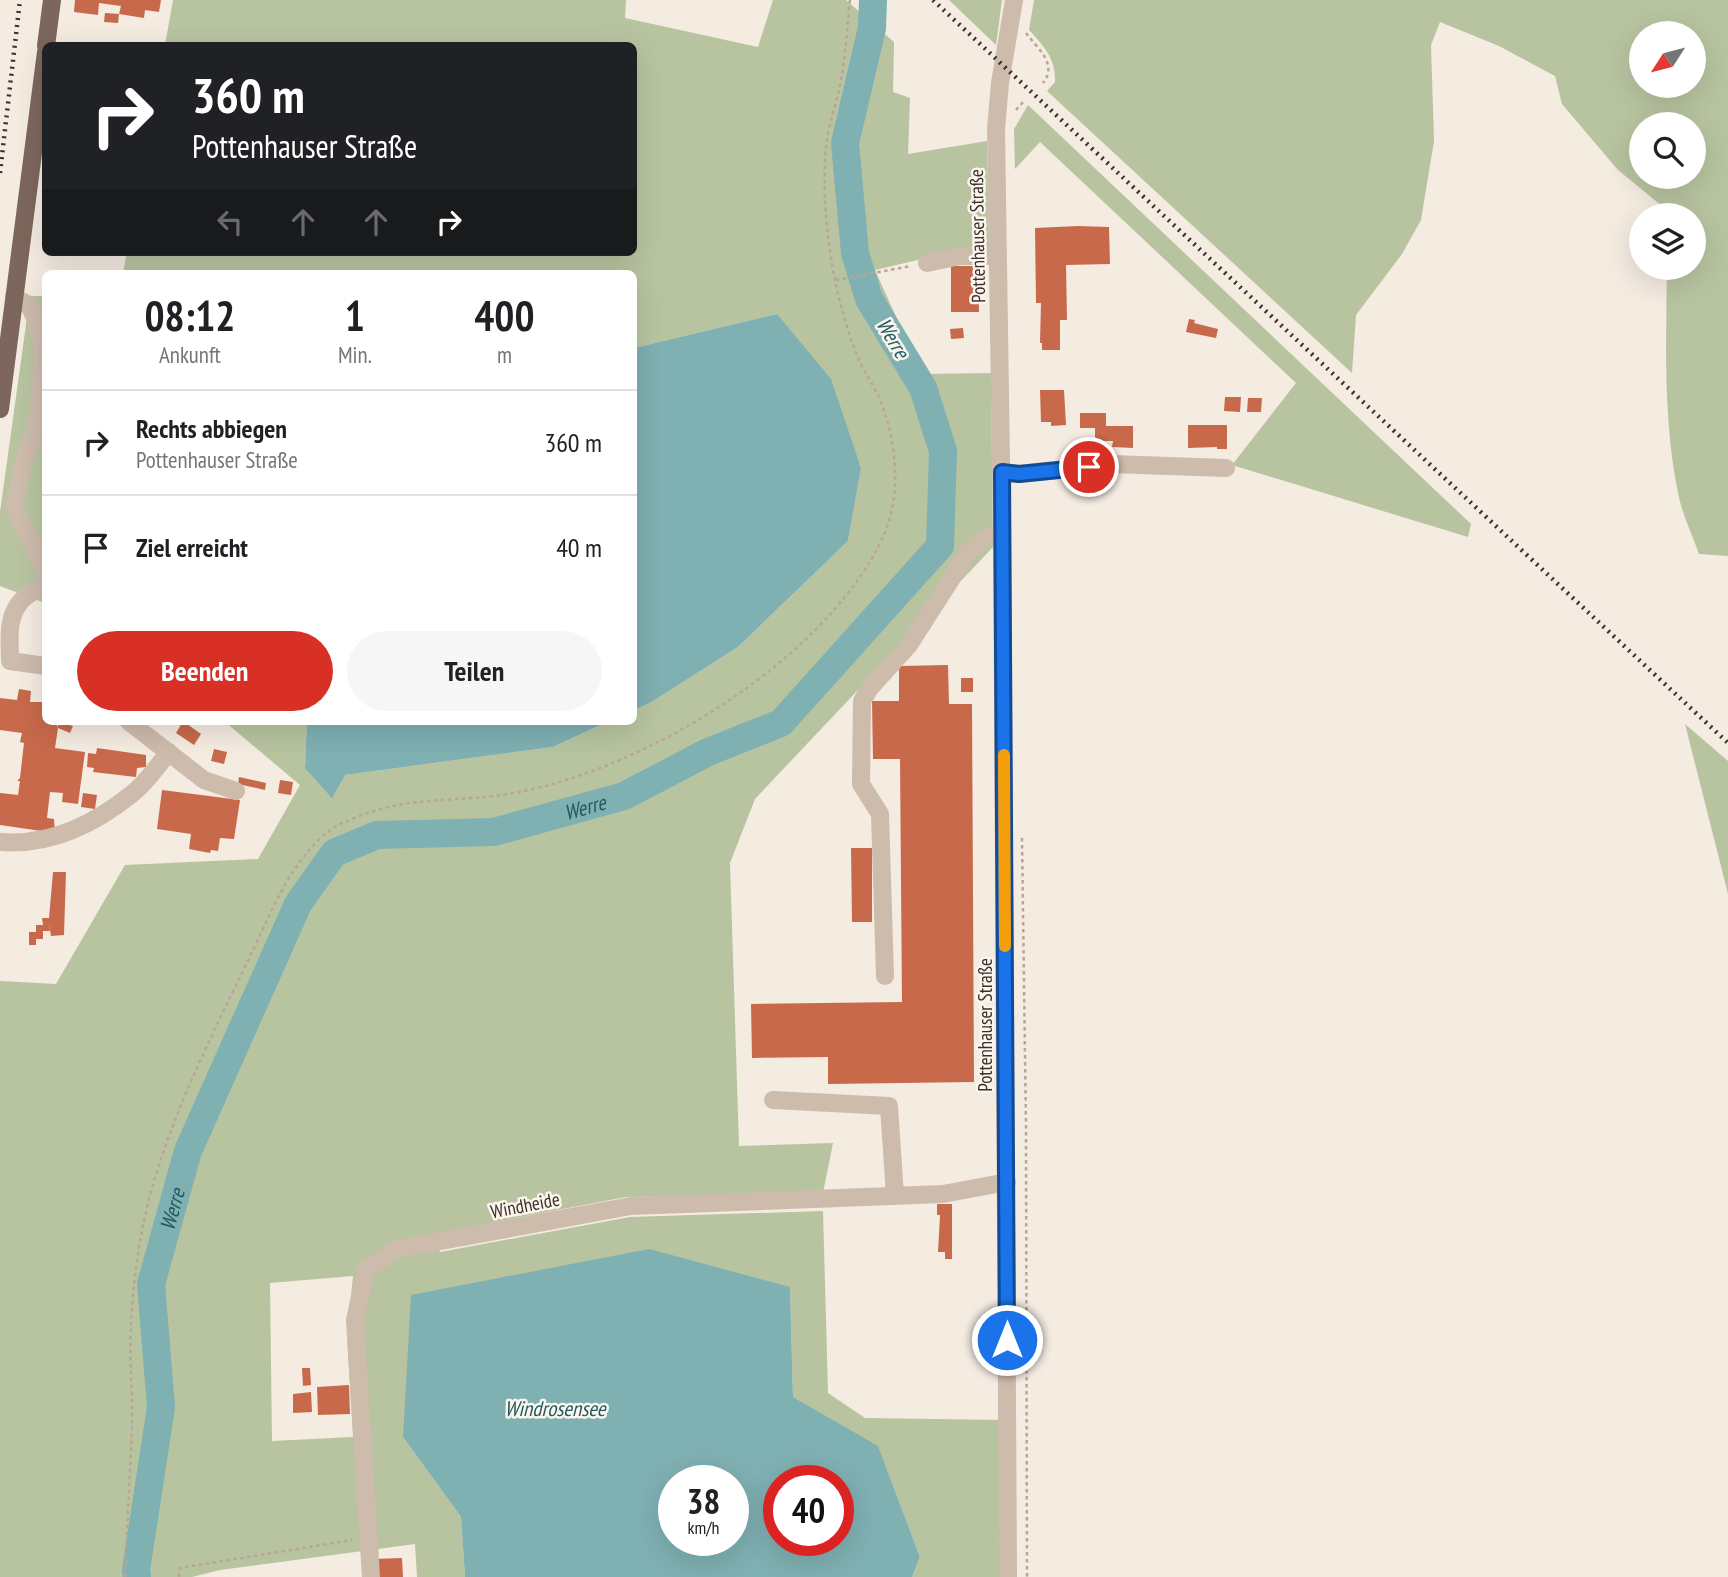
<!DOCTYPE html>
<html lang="de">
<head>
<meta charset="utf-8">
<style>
	:root { --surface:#fff; --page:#f6f6f6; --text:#202124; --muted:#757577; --line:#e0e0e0; --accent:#d93025 }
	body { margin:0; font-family:"PT Sans Narrow",sans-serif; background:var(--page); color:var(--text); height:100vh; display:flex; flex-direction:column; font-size:26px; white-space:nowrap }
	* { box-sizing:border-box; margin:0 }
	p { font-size:23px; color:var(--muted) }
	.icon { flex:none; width:38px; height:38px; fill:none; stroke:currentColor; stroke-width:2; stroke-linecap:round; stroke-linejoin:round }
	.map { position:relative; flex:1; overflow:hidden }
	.side { position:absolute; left:42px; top:270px; width:595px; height:455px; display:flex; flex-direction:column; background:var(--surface); border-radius:10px; box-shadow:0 7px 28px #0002 }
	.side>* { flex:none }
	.top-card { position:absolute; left:42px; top:42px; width:595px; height:214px; border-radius:10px; box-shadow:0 7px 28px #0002; background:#202124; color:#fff; overflow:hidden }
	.needle { width:46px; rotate:234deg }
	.controls { position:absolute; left:1629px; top:21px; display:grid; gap:14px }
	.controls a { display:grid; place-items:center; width:77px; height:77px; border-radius:50%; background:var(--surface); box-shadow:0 7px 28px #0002; font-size:35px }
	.speed { position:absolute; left:658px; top:1465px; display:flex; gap:14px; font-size:35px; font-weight:700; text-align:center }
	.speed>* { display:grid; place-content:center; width:91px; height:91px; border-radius:50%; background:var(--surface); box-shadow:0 7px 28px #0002; line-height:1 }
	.speed small { font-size:18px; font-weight:400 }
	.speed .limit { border:10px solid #d22; background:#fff; color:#111 }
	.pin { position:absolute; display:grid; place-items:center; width:60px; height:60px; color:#fff; margin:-30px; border:4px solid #fff; border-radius:50%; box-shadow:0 2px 7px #0007 }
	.me { position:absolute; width:77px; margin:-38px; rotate:0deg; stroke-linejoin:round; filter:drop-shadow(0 0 5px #0008) }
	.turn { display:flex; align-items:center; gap:24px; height:147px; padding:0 35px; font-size:32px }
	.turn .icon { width:91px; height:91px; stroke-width:2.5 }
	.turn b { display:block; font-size:49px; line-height:60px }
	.lanes { display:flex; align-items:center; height:66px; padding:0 35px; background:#0003; justify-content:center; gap:35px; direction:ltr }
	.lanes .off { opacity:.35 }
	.eta { display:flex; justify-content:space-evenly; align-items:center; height:119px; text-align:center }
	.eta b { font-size:42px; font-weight:700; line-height:49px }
	.action { display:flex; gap:14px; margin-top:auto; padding:14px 35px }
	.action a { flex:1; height:80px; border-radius:42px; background:var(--accent); color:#fff; font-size:28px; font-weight:700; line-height:80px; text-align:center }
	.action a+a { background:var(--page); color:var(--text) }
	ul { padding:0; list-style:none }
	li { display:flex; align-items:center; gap:21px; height:105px; padding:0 35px; border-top:2px solid var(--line) }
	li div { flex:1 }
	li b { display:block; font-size:26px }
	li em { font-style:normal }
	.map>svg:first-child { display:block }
	.green { fill:#b8c4a0; fill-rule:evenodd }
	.water { fill:#7fb0b2; fill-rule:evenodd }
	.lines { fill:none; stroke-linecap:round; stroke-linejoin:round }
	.river { stroke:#7fb0b2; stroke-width:28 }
	.building { fill:#c8694b }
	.path { stroke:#b9a596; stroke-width:2.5; stroke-dasharray:3.5 3.5; stroke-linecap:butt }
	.minor { stroke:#cdbbac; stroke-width:18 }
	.major { stroke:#7d675c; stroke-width:18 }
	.rail { stroke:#3b302b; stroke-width:4.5; stroke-dasharray:2 5; stroke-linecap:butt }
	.route-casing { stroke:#114b97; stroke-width:18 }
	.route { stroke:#1a73e8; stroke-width:12 }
	.slow { stroke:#f59e0b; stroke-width:12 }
	.labels { text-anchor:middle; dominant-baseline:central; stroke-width:5; stroke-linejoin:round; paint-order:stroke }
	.street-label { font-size:19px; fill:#3b302b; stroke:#fbf5ee }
	.water-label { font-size:21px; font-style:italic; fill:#1f5a5e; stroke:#fbf5ee }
</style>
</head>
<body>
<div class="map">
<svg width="1728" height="1577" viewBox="0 0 1728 1577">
	<rect width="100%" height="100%" fill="#f4ebe1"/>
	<path class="green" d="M173 0H626L625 18 758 47 773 0H846L894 42 893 92 910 98 908 154 987 141 989 247 939 255 875 270 922 374 991 373 993 547 755 799 730 863 739 1146 833 1143 823 1193 626 1197 433 1234 440 1252 630 1217 823 1211 828 1393 865 1418 1004 1420 1003 1577H912L920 1557 878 1447 793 1397 790 1287 403 1437 461 1517 465 1577H417L415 1544 220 1570 192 1577H0V981L56 984 125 865 258 859 300 785 224 721H307L305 768 345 775 553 747 609 721H634V710L650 703 738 647 848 541 861 467 777 314 634 348V273H123L127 252H634V46L165 45ZM353 1276 347 1335 353 1437 272 1441 270 1283Z
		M949 0H1002L996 45Z
		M1034 0H1728V556L1699 554C1692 534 1682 514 1678 493 1663 419 1666 343 1667 268H1694V215H1668V211L1618 170 1562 104 1555 76 1499 46 1440 22 1431 45 1434 141 1421 220 1402 254 1356 315 1352 373 1047 91 1055 82C1056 59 1044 46 1029 30ZM1642 33H1694V86H1642ZM1694 124V177H1642V124Z
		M1028 105 1471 524 1468 537 1232 465 1296 383 1040 142 1015 169 1014 129Z
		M30 296H45V603L0 586V512Z
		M1685 724 1728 761V894Z"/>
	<path class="water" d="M777 314 831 379 861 468 848 541 738 647 650 703 634 710V348Z
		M307 721H609L553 747 345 775 332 798 305 768Z
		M649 1249 790 1287 793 1397 878 1446 920 1557 912 1577H465L461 1517 403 1437 411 1295ZM674 1480H733V1540H674ZM779 1480H838V1540H779Z"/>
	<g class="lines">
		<path class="river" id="s1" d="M137 1577 136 1570 161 1407 151 1284 188 1151 298 904 334 853 377 835 494 832 624 796 708 752 781 723 940 546 943 451 923 388 869 299 855 253 845 143 872 28 873 0"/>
	</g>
	<path class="building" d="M75 0H161L159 12 145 10 144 18 119 14 121 6 99 3 98 15 74 12Z
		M105 13 119 14 118 23 104 22Z
		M1078 226 1109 227 1110 264 1066 265 1067 320H1060V350H1042V343H1040L1041 303H1036L1035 228Z
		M951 266H978L979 312H951Z
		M1189 319 1195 320 1194 323 1218 329 1216 338 1186 332Z
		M963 328 964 338 951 339 950 329Z
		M1040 390H1064L1066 425 1051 426V422H1041Z
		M1225 397H1241L1240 412 1224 411Z
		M1248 398H1262L1261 412H1247Z
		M1080 413H1106V426H1133V448L1112 447 1113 441H1095V428H1080Z
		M1188 425H1227V449H1217V447L1188 448Z
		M948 665 949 704H972L974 1082 828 1084V1057L752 1058 751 1004 902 1002 900 759H873L872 701H899V666Z
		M961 678H973V692H961Z
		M19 689 31 691 30 702H46V721H57V728L59 722 73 726 70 733 58 728 55 748 85 752 78 804 62 802 63 793 50 792 47 818 54 819 55 833 0 825V793L18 795 20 781H17L20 778 24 743 20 742 22 733 0 730V698L17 700Z
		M183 721 201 734 194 745 176 733Z
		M97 748 146 755V767L137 768 136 777 93 772 94 768 87 767 88 753 96 754Z
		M214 749 227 752 224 764 211 761Z
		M239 777 266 783 265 790 238 784Z
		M280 780 293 782 291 795 278 793Z
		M162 790 240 800 234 839 220 838 218 851 211 850 210 853 189 849 191 834 157 829Z
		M83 793 97 795 95 809 81 807Z
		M851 848H872V922H852Z
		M53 872H66L64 935 51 936 49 922 50 931H43V939H36V945H29V932H36V925H43L42 918H49Z
		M937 1204H952V1259H945V1252H938L940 1215H937Z
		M302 1368H310L311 1385 303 1386Z
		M349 1385 350 1414 318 1415 317 1387Z
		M311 1392 312 1412 293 1413V1394Z
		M402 1558 403 1577H375L374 1559Z"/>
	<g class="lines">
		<path class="path" d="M1026 33C1038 49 1058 64 1043 83
			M1016 110 1023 102
			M836 280 911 266
			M1022 838 1026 1127 1027 1577
			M125 1577C127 1527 130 1477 132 1426 133 1393 129 1359 131 1326 132 1297 136 1265 141 1236 157 1145 205 1048 246 965 269 918 288 863 330 830 338 824 347 821 357 817 407 797 444 802 495 796 631 779 824 664 883 537 902 495 897 442 880 400 874 385 863 371 857 355 833 296 820 212 826 148 828 125 837 103 841 80 846 54 847 26 850 0
			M179 1577 180 1568 352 1540"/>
		<path class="minor" d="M927 263 960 256H997
			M14 297 29 305 35 318 44 351 37 423 22 467 14 507 46 571
			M1001 472 1019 474 1112 464 1226 468
			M46 583C39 590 28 593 22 600 6 617 10 639 10 661L46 666
			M128 721 204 780 236 791
			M0 842C51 846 95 824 133 793 147 782 158 765 169 752
			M885 976 880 814 861 784 862 701 870 688 909 645 968 553 982 540 1002 530
			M773 1100 889 1106 895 1196
			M371 1577 355 1320 366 1270 397 1249 631 1206 943 1194 1007 1182
			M1008 1577 1002 530 996 129 1000 83 1014 0"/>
		<path class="major" d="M46 46 52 0
			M0 409 46 52"/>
		<path class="rail" d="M933 0 1728 743
			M0 173 20 0"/>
	</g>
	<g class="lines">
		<defs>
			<path id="route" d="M1007 1340 1002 472 1019 474 1089 467"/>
		</defs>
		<use href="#route" class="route-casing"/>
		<use href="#route" class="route"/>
		<path class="slow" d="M1004 755 1005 946"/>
	</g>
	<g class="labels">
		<g class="street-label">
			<text transform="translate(977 236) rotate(-91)">Pottenhauser Straße</text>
			<text transform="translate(985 1025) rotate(-90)">Pottenhauser Straße</text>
			<text transform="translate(525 1205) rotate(-11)">Windheide</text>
		</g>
		<g class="water-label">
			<text transform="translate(893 338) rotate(59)">Werre</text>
			<text stroke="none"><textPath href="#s1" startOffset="1024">Werre</textPath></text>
			<text stroke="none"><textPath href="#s1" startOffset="373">Werre</textPath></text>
			<text x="555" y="1408">Windrosensee</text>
		</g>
	</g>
</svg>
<div class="controls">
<a><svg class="needle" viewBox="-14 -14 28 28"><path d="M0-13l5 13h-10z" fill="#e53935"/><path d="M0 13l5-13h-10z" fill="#757577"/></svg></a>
<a><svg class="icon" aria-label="search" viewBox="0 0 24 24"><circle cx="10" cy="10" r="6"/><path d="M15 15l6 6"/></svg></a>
<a><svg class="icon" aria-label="layers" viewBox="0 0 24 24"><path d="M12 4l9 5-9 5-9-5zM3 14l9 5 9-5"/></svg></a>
</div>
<div class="speed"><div>38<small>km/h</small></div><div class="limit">40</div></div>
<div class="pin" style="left:1089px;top:467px;background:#d93025"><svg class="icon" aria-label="arrive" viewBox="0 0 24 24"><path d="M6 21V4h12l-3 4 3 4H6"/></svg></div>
<svg class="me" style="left:1007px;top:1340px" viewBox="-20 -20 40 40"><circle r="17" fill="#1a73e8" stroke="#fff" stroke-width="3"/><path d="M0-11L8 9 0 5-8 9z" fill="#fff"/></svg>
<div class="top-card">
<div class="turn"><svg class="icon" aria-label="right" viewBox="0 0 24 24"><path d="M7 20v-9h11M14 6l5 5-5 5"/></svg><div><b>360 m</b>Pottenhauser Straße</div></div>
<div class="lanes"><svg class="icon off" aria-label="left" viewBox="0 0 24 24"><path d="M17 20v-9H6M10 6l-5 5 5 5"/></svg><svg class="icon off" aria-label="ahead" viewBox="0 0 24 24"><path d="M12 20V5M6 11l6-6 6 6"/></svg><svg class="icon off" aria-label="ahead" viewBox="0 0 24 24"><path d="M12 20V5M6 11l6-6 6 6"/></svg><svg class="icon" aria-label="right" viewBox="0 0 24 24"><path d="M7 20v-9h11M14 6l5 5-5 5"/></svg></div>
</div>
<section class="side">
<div class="eta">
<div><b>08:12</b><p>Ankunft</p></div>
<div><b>1</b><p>Min.</p></div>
<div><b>400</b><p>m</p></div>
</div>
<ul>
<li><svg class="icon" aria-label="right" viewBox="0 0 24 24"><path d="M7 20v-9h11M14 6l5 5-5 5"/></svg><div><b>Rechts abbiegen</b><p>Pottenhauser Straße</p></div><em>360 m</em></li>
<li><svg class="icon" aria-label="arrive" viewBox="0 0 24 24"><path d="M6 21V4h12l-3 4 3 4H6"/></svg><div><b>Ziel erreicht</b></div><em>40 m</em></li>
</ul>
<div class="action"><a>Beenden</a><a>Teilen</a></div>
</section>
</div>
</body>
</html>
